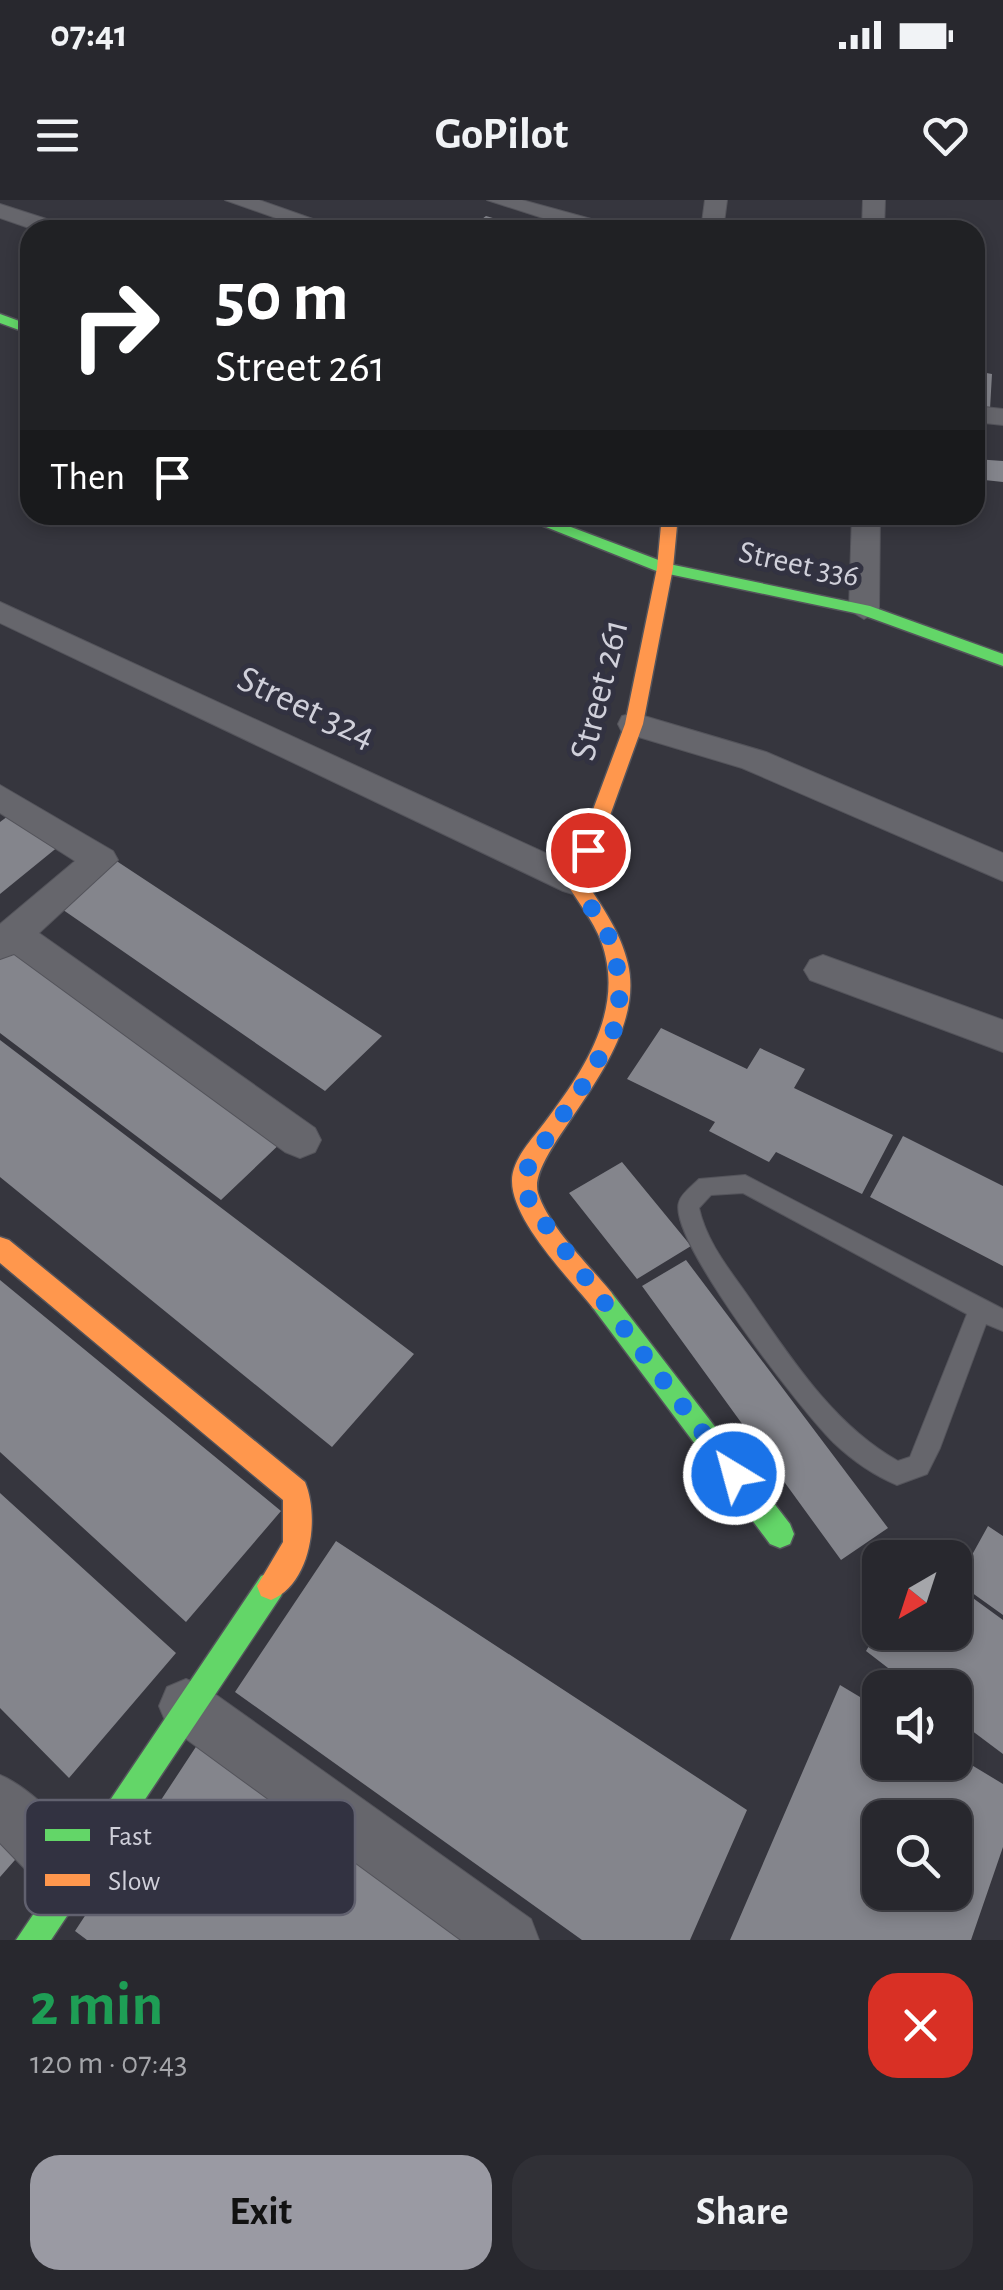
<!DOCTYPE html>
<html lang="en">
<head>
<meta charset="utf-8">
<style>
	:root { --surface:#28282e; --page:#303036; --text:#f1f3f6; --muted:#a5a6aa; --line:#44444a; --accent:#9a9aa3 }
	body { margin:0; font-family:"Alegreya Sans",sans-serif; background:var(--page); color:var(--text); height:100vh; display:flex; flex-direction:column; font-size:38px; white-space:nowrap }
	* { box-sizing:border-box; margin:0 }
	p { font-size:32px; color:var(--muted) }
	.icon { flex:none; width:55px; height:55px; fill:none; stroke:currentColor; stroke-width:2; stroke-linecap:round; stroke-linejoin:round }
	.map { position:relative; height:1740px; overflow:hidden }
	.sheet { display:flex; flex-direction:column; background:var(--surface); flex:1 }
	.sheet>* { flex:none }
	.top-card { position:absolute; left:20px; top:20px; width:965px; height:305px; border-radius:30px; box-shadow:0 5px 15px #0003,0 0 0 2px var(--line); background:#202124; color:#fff; overflow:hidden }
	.needle { width:65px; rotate:219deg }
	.tools { position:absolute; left:862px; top:1340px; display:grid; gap:20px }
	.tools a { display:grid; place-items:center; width:110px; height:110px; border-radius:20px; background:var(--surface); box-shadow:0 5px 15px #0003,0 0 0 2px var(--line); font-size:50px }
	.pin { position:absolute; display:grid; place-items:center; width:85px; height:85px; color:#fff; margin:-42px; border:5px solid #fff; border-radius:50%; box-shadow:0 2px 10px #0007 }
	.me { position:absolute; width:110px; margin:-55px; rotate:323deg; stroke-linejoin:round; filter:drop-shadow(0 0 8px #0008) }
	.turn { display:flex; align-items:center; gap:35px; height:210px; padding:0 30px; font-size:45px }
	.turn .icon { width:130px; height:130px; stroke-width:2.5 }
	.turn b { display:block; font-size:70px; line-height:85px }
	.then { display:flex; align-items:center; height:95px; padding:0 30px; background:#0003; gap:20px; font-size:38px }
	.round { display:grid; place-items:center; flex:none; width:105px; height:105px; border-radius:30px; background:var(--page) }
	.overview { display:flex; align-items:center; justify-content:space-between; height:170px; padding:0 30px }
	h1 { font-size:60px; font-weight:700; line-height:75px; color:#1e9e55 }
	.action { display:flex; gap:20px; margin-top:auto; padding:20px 30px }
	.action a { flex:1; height:115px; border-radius:30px; background:var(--accent); color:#111; font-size:40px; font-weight:700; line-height:115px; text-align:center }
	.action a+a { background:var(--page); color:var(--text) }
	.status { display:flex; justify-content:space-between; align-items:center; height:70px; padding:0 50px; background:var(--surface); direction:ltr }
	.status svg { height:28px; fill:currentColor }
	header { display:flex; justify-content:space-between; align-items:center; height:130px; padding:0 30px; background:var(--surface); font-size:45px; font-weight:700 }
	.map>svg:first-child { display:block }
	.building { fill:#84858c; fill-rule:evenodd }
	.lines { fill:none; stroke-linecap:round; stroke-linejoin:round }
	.lane-casing { stroke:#54545b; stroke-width:2 }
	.street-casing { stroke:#54545b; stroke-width:2 }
	.fast-casing { stroke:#54545b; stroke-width:3 }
	.slow-casing { stroke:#54545b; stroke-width:3 }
	.lane { fill:#66666c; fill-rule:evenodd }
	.street { fill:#66666c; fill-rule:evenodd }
	.fast { fill:#63d668; fill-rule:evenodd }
	.slow { fill:#ff974d; fill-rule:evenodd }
	.route { stroke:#1a73e8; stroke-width:18; stroke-dasharray:0 32.4 }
	.labels { text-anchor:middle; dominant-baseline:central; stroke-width:10; stroke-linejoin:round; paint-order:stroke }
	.far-street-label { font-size:32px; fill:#d0d0da; stroke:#323241 }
	.street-label { font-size:38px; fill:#d0d0da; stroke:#323241 }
	.key { fill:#323241; stroke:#61616f; stroke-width:2.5 }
	.key-label { font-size:28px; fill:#d0d0da }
</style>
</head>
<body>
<div class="status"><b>07:41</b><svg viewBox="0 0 49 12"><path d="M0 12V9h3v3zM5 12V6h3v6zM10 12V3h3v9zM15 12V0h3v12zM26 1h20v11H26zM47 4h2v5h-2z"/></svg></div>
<header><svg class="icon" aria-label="menu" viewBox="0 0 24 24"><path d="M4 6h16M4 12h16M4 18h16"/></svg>GoPilot<svg class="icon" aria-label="heart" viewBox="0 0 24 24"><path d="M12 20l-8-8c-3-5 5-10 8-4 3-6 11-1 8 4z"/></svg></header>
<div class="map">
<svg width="1003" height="1740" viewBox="0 0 1003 1740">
	<rect width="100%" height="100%" fill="#36363e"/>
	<path class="building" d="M486 16 530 29 529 30H467Z
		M975 171 992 174 990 209 975 207Z
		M975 259 1003 261V282L975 279Z
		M8 616 59 646 0 694V622Z
		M115 660 382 836 325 891 56 705Z
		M14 744 285 939 221 1000 0 833V754Z
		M661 828 747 869 760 848 805 869 794 888 893 935 862 994 776 952 769 962 709 931 715 922 627 879Z
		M0 840 414 1154 332 1247 0 977Z
		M903 936 1003 986V1066L870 997Z
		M622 962 691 1046 637 1079 569 993Z
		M686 1060 888 1328 841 1360 642 1086Z
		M0 1080 281 1311 186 1422 0 1252Z
		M0 1293 176 1453 69 1578 0 1508Z
		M988 1326 1003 1336V1415L957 1382Z
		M336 1341 747 1610 690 1740H582L235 1492Z
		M955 1385 1003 1420V1554L955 1518V1488H914L866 1451 880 1427V1432H955Z
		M840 1485 880 1509V1562H955V1555L1003 1584V1647L971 1740H730ZM880 1618H955V1692H880Z
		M205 1533 494 1740H87L75 1731Z
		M0 1630 22 1652 0 1677Z"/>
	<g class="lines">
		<defs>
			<path id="lane" d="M745 975 1003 1109V1131L986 1124 940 1248 927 1274 897 1285C873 1275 852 1260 834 1243 803 1213 667 1039 679 1002 681 994 692 986 699 979ZM743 993 967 1114 910 1257 898 1261C835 1226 792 1160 752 1102 731 1071 707 1044 699 1008L711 995Z"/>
			<path id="street" d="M225 0H259L344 30H310Z
				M487 0H522L613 25 616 30H580Z
				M705 0H727L723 30H701Z
				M863 0H885L884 30H862Z
				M0 4 65 25 68 30H35L0 18Z
				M975 206 1003 209V225L975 222Z
				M852 315H880L879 410 864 419 849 410Z
				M0 402 589 673 594 682 589 691 576 695 563 691 0 423Z
				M634 513 766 552 1003 653V681L742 568 622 532 618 524 622 516Z
				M0 585 113 651 118 660 39 733 315 928 321 940 315 952 300 958 285 952 14 754 0 759V724L75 661 0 613Z
				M823 755 1003 820V852L810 780 804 770 810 760Z
				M186 1479 205 1487 531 1719 539 1740H461L167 1525 159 1506 167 1487Z
				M0 1575C34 1589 87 1644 101 1678L93 1698 73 1706 53 1698 0 1643Z"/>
			<path id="fast" d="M0 114 30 125V134L0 123Z
				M516 315H539L669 364 870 406 1003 454V466L860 414 659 372Z
				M602 1088 611 1092 790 1324 794 1334 790 1344 780 1348 770 1344 593 1108 589 1100 593 1092Z
				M271 1372 281 1376 285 1386 281 1396 51 1740H16L261 1376Z"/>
			<path id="slow" d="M662 315H678L673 368 643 524 586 682C603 708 621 733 628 764 649 855 525 951 538 993 548 1026 589 1065 611 1092L615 1100 611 1108 602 1112 593 1108C569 1078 512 1021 512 981 512 959 533 938 545 922 584 870 626 809 601 741 593 720 577 701 566 682L625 524 657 368Z
				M0 1037 9 1040 305 1282C320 1318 311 1384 271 1400L261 1396 257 1386 283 1342V1300L0 1063Z"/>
		</defs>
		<use href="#lane" class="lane-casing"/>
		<use href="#street" class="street-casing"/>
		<use href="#fast" class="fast-casing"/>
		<use href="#slow" class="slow-casing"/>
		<use href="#lane" class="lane"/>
		<use href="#street" class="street"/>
		<use href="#fast" class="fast"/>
		<use href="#slow" class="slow"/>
	</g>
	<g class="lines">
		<path class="route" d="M588 650 576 682 612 742 620 783 618 822 589 877 529 964 524 982 530 1004 734 1274"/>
	</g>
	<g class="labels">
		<g class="far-street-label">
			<text transform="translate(799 364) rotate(12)">Street 336</text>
		</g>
		<g class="street-label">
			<text transform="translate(600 490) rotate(-76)">Street 261</text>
			<text transform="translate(306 508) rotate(25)">Street 324</text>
		</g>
	</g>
	<rect x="25" y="1600" width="330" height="115" rx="15" class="key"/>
	<rect x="45" y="1629" width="45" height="12" fill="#63d668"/>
	<rect x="45" y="1674" width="45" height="12" fill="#ff974d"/>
	<g class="key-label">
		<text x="108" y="1645">Fast</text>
		<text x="108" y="1690">Slow</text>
	</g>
</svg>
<div class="tools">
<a><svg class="needle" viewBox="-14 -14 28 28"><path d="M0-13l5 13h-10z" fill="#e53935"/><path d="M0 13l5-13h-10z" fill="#a5a6aa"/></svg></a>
<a><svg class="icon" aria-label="sound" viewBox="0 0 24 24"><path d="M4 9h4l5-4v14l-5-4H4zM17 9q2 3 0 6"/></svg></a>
<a><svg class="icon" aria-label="search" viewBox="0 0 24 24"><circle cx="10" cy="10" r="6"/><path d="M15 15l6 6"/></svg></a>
</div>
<div class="pin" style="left:588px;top:650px;background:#d93025"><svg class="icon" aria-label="arrive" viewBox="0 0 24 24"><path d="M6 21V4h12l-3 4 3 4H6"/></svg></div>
<svg class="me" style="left:734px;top:1274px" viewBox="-20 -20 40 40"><circle r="17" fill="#1a73e8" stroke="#fff" stroke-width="3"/><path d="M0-11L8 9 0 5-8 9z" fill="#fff"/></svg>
<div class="top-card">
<div class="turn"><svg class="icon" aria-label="right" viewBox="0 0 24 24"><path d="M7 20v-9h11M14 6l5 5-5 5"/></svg><div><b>50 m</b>Street 261</div></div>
<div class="then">Then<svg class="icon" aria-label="arrive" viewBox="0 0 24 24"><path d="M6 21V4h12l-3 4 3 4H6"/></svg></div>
</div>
</div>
<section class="sheet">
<div class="overview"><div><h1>2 min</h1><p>120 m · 07:43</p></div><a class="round" style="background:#d93025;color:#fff"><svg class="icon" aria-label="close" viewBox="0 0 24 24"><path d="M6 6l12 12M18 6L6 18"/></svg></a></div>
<div class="action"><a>Exit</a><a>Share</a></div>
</section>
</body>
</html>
